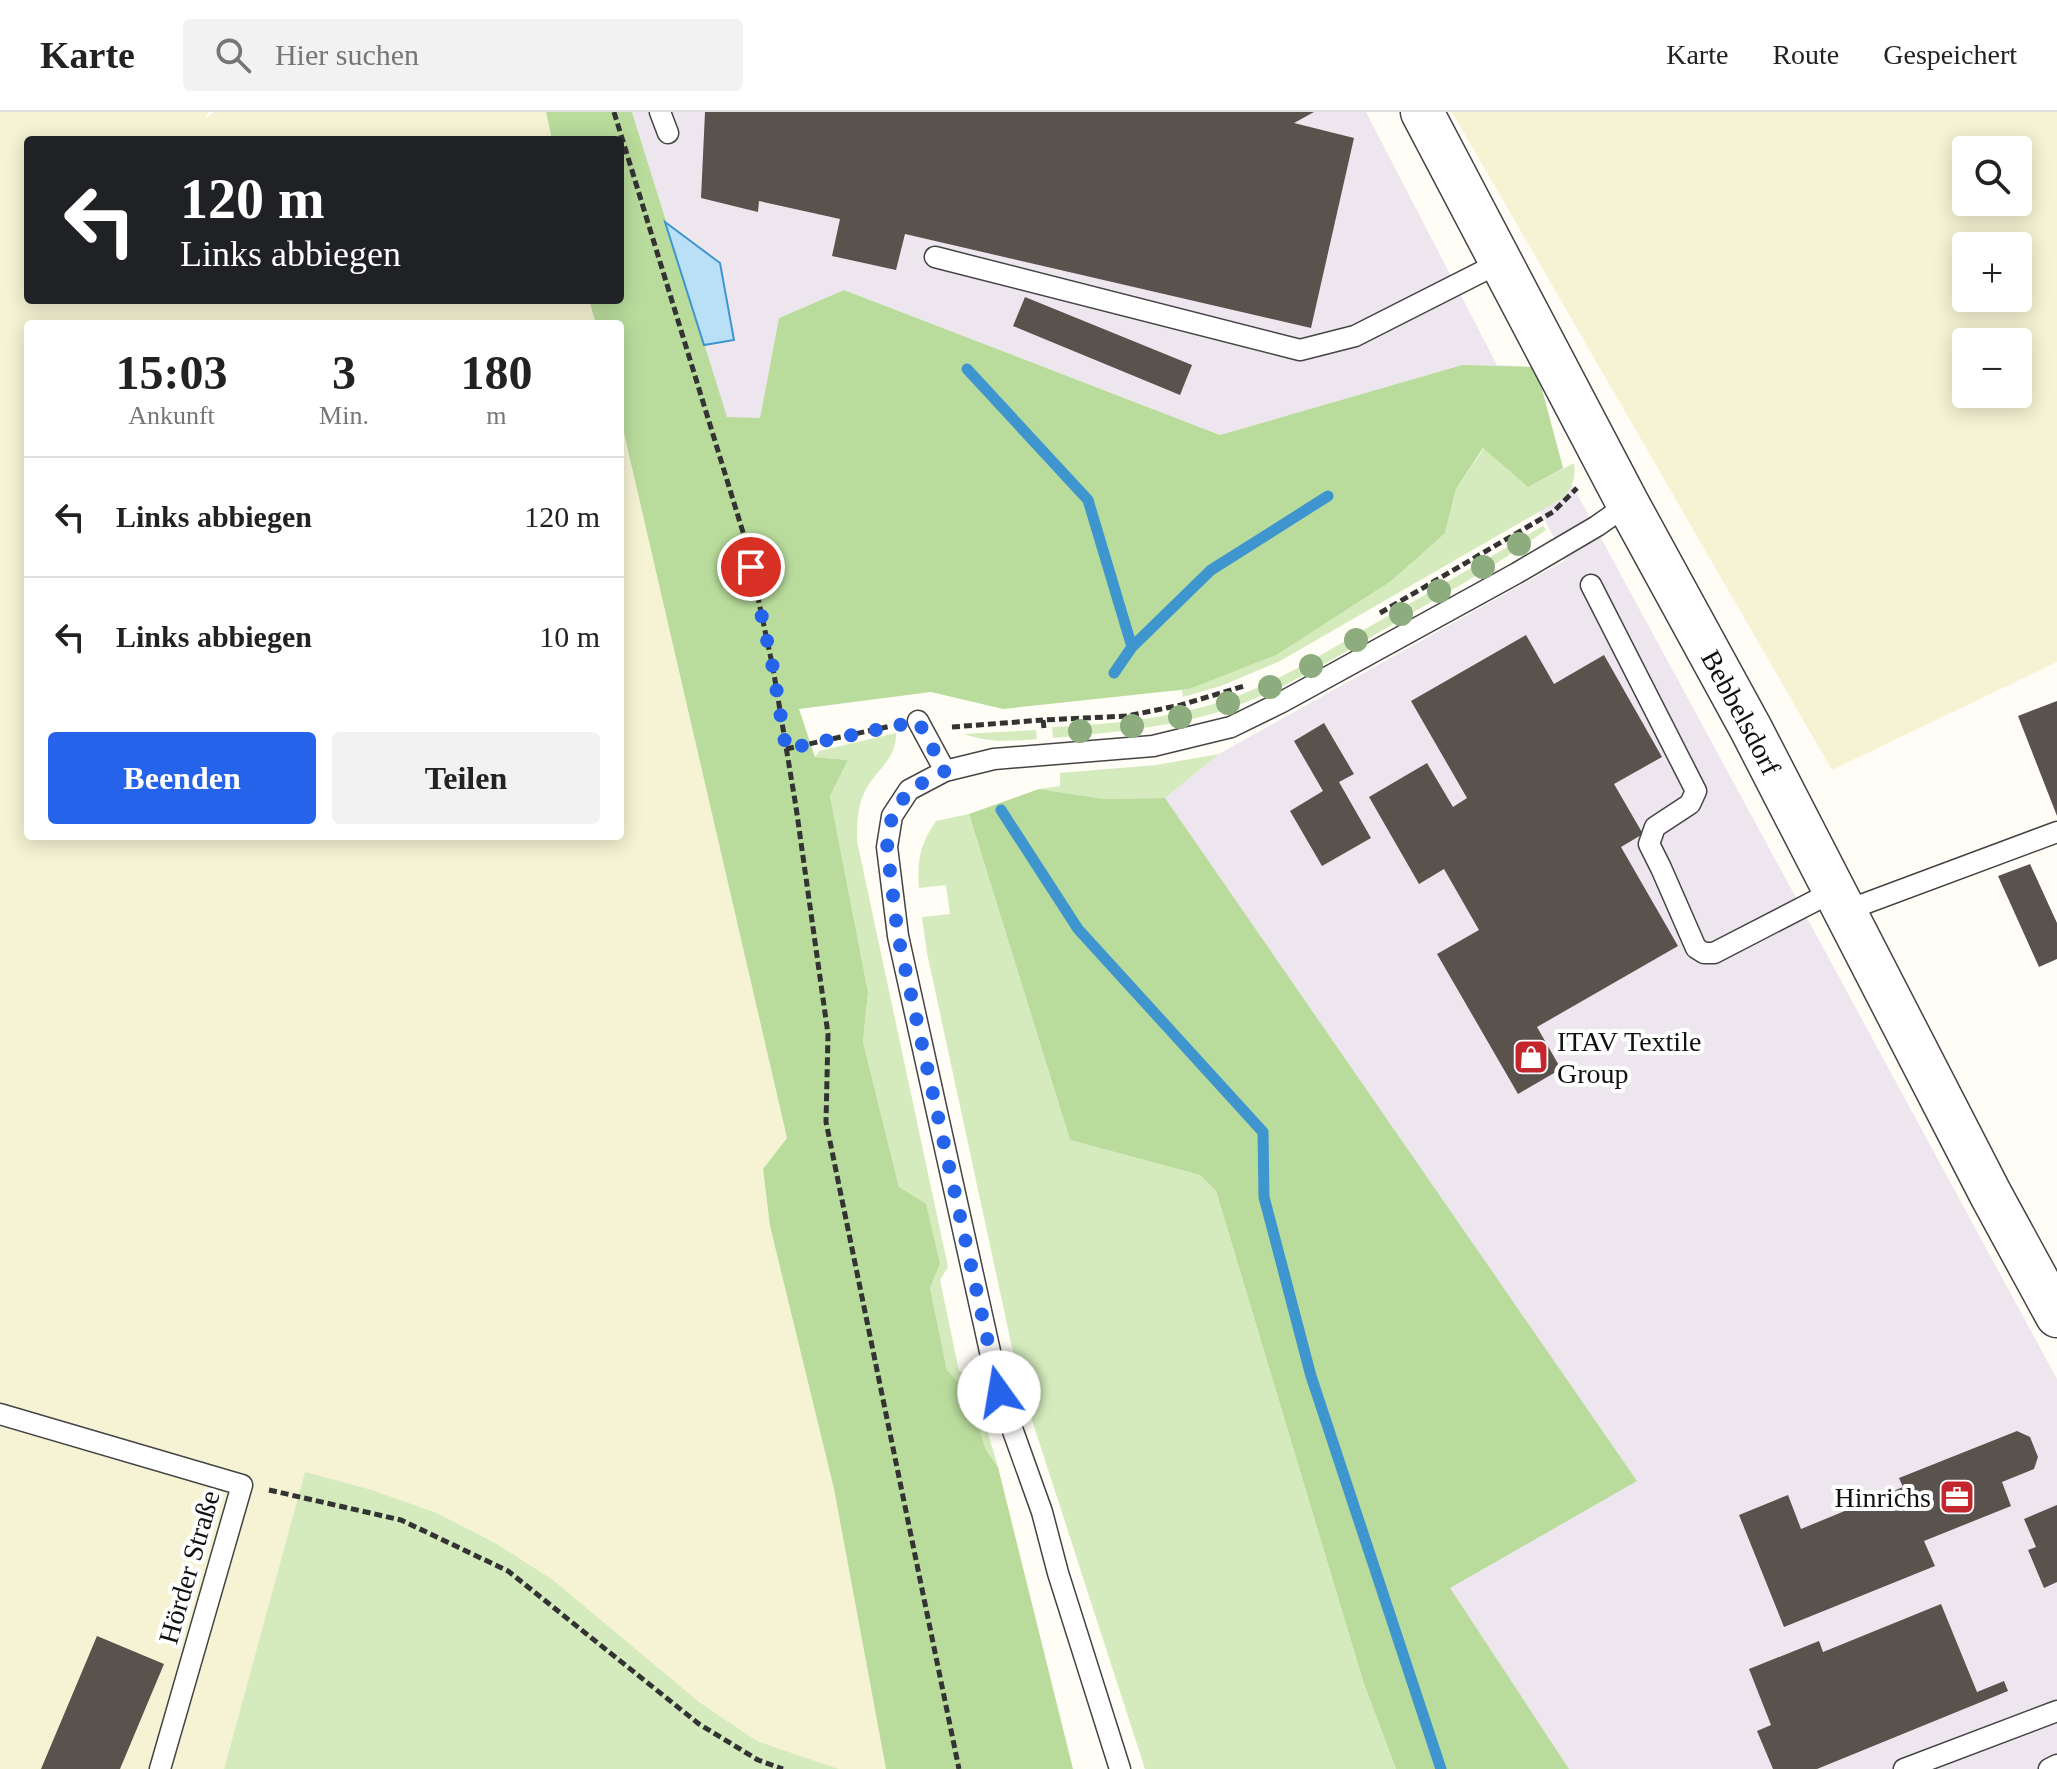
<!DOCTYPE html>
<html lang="de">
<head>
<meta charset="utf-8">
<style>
	:root { --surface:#fff; --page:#f2f2f2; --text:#222; --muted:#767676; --line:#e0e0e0; --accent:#2563eb }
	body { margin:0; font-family:"Times New Roman",serif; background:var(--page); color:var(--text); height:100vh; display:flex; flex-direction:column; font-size:30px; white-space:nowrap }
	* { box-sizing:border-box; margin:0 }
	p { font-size:26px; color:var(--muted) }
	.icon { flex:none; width:44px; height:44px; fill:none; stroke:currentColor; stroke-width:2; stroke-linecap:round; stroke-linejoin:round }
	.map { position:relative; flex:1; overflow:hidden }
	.side { position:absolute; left:24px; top:208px; width:600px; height:520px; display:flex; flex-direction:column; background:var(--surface); border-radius:8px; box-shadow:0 4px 20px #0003 }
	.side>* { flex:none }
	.hud { position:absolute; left:24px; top:24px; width:600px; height:168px; border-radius:8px; box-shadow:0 4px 20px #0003; background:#202124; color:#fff; overflow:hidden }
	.controls { position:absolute; left:1952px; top:24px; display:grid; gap:16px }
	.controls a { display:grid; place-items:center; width:80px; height:80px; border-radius:8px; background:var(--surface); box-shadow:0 4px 20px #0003; font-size:40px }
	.pin { position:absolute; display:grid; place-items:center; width:68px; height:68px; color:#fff; margin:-34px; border:4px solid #fff; border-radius:50%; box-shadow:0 2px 8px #0007 }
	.me { position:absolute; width:88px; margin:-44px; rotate:347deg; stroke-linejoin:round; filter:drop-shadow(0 0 6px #0008) }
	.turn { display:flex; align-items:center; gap:28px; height:168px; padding:0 24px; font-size:36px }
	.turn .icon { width:104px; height:104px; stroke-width:2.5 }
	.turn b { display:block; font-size:56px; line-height:68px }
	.eta { display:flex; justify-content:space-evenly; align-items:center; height:136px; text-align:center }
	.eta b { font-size:48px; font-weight:800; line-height:56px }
	.action { display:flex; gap:16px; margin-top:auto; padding:16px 24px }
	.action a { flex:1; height:92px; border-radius:8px; background:var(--accent); color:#fff; font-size:32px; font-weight:800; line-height:92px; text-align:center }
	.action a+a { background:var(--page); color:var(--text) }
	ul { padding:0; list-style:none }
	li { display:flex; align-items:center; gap:24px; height:120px; padding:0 24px; border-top:2px solid var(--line) }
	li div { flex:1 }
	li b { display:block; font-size:30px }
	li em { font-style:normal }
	header { display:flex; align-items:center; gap:48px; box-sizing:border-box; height:112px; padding:0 40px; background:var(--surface); border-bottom:2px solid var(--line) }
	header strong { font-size:38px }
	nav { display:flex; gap:44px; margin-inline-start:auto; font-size:28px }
	.search { width:560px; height:72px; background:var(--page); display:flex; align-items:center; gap:20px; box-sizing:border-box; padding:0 28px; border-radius:8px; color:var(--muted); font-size:30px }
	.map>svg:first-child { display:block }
	.industrial { fill:#eee6ef }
	.farmland { fill:#f6f3d4; fill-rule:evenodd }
	.green { fill:#d5ebbd }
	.forest { fill:#b9dc9c }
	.water { fill:#b9e0f7; stroke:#3f96cf; stroke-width:2 }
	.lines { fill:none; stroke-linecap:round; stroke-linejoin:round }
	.stream { stroke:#3f96cf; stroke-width:11 }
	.building { fill:#5a524d }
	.service-casing { stroke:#444; stroke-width:23 }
	.minor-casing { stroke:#444; stroke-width:45 }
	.path { stroke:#333; stroke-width:5; stroke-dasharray:8 4; stroke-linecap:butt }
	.service { stroke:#fff; stroke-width:20 }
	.minor { stroke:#fff; stroke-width:42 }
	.tree { fill:#8dad7f }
	.route { stroke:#2563eb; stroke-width:14; stroke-dasharray:0 25.2 }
	.labels { text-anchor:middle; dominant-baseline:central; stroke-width:8; stroke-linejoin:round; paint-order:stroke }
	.street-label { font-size:28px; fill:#111; stroke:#fff }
	.poi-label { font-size:28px; fill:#111; stroke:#fff; text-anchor:start }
</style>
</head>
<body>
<header>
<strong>Karte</strong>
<div class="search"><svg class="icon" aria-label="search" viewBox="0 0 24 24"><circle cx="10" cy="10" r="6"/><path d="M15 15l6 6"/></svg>Hier suchen</div>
<nav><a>Karte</a><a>Route</a><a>Gespeichert</a></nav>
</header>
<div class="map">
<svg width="2057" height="1657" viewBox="0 0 2057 1657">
	<rect width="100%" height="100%" fill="#fffdf5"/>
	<path class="industrial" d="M632 0H1366L1497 253 1536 255 1563 356 2057 1267V1657H1569L1449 1476 1636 1369 1165 686 1219 642 1566 448 1462 253 1220 323 844 178 779 206 760 307 726 305Z"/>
	<path class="farmland" d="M0 0H209L205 7 214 0H546L552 28H28V188H589L596 212H28V724H620V304L787 1026 763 1057 770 1114 834 1377 886 1657H839L757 1629 699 1590 495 1431 437 1401 372 1378 305 1361 224 1657H0Z
		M1452 0H2057V550L1832 658ZM1966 38H2018V90H1966ZM1966 134H2018V186H1966ZM1966 230H2018V282H1966Z"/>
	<path class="green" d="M1484 336 1528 375 1574 351C1576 366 1573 374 1563 386L1280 549 1221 574 1183 585 1182 578 1189 577 1445 421 1456 377Z
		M1543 414 1546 418C1498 453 1446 481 1395 511 1334 546 1273 586 1204 604 1155 617 1104 621 1053 626L1052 615C1119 612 1187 605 1250 579 1293 561 1333 536 1374 512 1430 480 1487 447 1543 414Z
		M1036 618 1037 627C1009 629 991 631 964 622Z
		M896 621C897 647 877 657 866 677 857 694 857 711 857 729L948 1155 940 1168 959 1259 970 1261 998 1355 986 1338 968 1281 947 1258 930 1176 940 1152 899 1075 863 930 868 880 830 684 848 648 815 645 819 639Z
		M1219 642 1165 686 1104 687 1039 677 1060 674V661L1156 653Z
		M969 702 1070 1028 1200 1063 1216 1079 1363 1569 1396 1657H1145L1019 1268 927 841 922 805 950 802 946 773 919 776C917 748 920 732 936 709Z
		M305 1360 372 1378 437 1401 495 1431 553 1468 699 1590 757 1629 839 1657H224Z"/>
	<path class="forest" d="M546 0H632L727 305 760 306 779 206 844 178 1220 323 1462 253 1536 255 1563 356 1528 375 1483 336 1456 377 1445 421 1391 469 1276 543 1189 577 1003 597 931 580 799 597 815 645 848 648 830 684 868 880 863 930 899 1075 926 1092 940 1152 930 1176 947 1258 968 1281 986 1338 998 1355 1073 1657H886L834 1377 770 1114 763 1057 787 1026 620 304V212H596L589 188H620V28H552Z
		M1039 677 1104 687 1165 686 1637 1369 1450 1476 1569 1657H1396L1363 1569 1216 1079 1200 1063 1070 1028 969 702Z"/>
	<path class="water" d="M665 110 720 151 734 228 704 233Z"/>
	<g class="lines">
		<path class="stream" d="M967 257 1088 388 1132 535 1114 561
			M1132 535 1211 458 1328 384
			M1001 698 1078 817 1263 1020 1264 1085 1311 1264 1441 1657"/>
	</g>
	<path class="building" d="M705 0H1314L1294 11 1354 26 1311 216 905 122 896 158 832 144 840 107 759 89 758 100 701 86Z
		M1025 185 1192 253 1180 283 1013 214Z
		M1526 523 1554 572 1604 543 1662 645 1614 672 1643 722 1621 735 1678 834 1537 915 1561 957 1518 982 1437 842 1479 818 1444 757 1419 772 1369 685 1427 651 1453 695 1467 686 1411 589Z
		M2057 589V704L2018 604Z
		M1324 611 1354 662 1339 670 1371 726 1322 754 1290 699 1323 679 1294 629Z
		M2030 752 2057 811V847L2039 855 1998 764Z
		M2017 1319 2030 1325 2038 1345 2034 1357 2002 1370 2011 1394 1924 1429 1935 1454 1784 1515 1739 1403 1788 1383 1801 1417 1903 1375 1899 1366Z
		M2057 1393V1470L2044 1476 2028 1438 2036 1435 2024 1407Z
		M1941 1492 1977 1580 2004 1569 2008 1579 1817 1657H1773L1757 1619 1771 1613 1749 1557 1819 1529 1823 1540Z
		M97 1524 164 1552 120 1657H41Z"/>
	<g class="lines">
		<defs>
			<path id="service" d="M660 0 668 21
				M935 145 1300 238 1355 224 1501 150
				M1591 473 1696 679 1690 692 1655 715 1649 732 1661 756 1696 836 1704 841H1714L1834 779
				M918 609 945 659
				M1845 799 2057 720
				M0 1302 242 1373 160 1657
				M1120 1657 1058 1461 1042 1400 999 1280 898 824 887 735 892 704 909 678 945 659 994 647 1153 634 1231 615 1282 590 1517 461 1597 414 1628 392
				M1904 1657 2057 1599
				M2049 1657 2057 1653"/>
			<g id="minor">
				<path id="s1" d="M1422 0 1628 392 1751 617 1991 1083 2057 1204"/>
			</g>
		</defs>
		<use href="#service" class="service-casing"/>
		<use href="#minor" class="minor-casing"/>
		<path class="path" d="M614 0 746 430 773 556 796 695 828 922 826 1010 959 1657
			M1380 501 1553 400 1577 376
			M952 615 1043 608
			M1044 616 1043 608 1127 604 1181 593 1244 574
			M786 637 891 614
			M269 1378 401 1408 508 1459 699 1612 758 1648 783 1657"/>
		<use href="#service" class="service"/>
		<use href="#minor" class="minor"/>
	</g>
	<g class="tree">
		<circle cx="1519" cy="432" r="12"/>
		<circle cx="1483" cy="455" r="12"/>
		<circle cx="1439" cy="479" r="12"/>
		<circle cx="1401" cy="502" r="12"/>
		<circle cx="1356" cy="528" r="12"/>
		<circle cx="1311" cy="554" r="12"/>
		<circle cx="1270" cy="575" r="12"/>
		<circle cx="1228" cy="591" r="12"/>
		<circle cx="1180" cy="605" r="12"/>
		<circle cx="1132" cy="614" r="12"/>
		<circle cx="1080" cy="619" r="12"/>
	</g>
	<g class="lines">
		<path class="route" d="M751 455 773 556 786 637 918 609 945 659 909 678 892 704 887 735 898 824 999 1280"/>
	</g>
	<defs>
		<symbol id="shop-square" viewBox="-11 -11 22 22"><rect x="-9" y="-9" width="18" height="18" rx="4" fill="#c4262e" stroke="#fff"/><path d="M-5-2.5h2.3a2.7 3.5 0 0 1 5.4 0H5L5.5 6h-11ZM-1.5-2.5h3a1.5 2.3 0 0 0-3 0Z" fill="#fff"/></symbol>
		<symbol id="office-square" viewBox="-11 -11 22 22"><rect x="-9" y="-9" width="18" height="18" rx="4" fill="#c4262e" stroke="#fff"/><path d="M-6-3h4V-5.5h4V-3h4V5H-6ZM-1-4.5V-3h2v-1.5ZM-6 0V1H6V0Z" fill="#fff"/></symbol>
	</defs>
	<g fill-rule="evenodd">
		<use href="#shop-square" x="1511" y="925" width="40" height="40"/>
		<use href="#office-square" x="1937" y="1365" width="40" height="40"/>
	</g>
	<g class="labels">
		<g class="street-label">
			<text stroke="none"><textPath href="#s1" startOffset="680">Bebbelsdorf</textPath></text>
			<text transform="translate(189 1455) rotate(-74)">Hörder Straße</text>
		</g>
		<g class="poi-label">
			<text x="1557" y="929">ITAV Textile<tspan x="1557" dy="32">Group</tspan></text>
			<text x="1931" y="1385" text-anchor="end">Hinrichs</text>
		</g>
	</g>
</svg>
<div class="controls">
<a><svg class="icon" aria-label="search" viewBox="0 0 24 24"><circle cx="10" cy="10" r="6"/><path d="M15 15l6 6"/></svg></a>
<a>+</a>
<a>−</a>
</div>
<div class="pin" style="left:751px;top:455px;background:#d93025"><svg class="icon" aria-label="arrive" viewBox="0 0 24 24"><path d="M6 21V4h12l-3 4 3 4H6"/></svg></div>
<svg class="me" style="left:999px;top:1280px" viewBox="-20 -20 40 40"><circle r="19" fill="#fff"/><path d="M0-13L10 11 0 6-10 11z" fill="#2563eb"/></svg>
<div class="hud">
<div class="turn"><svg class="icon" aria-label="left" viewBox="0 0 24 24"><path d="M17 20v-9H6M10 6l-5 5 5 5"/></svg><div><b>120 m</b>Links abbiegen</div></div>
</div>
<section class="side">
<div class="eta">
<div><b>15:03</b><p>Ankunft</p></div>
<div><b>3</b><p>Min.</p></div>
<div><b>180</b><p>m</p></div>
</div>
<ul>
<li><svg class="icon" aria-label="left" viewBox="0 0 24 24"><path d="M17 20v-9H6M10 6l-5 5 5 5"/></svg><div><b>Links abbiegen</b></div><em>120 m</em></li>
<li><svg class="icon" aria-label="left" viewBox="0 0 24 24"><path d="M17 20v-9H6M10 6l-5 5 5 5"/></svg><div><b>Links abbiegen</b></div><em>10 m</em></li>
</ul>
<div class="action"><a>Beenden</a><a>Teilen</a></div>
</section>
</div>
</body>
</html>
